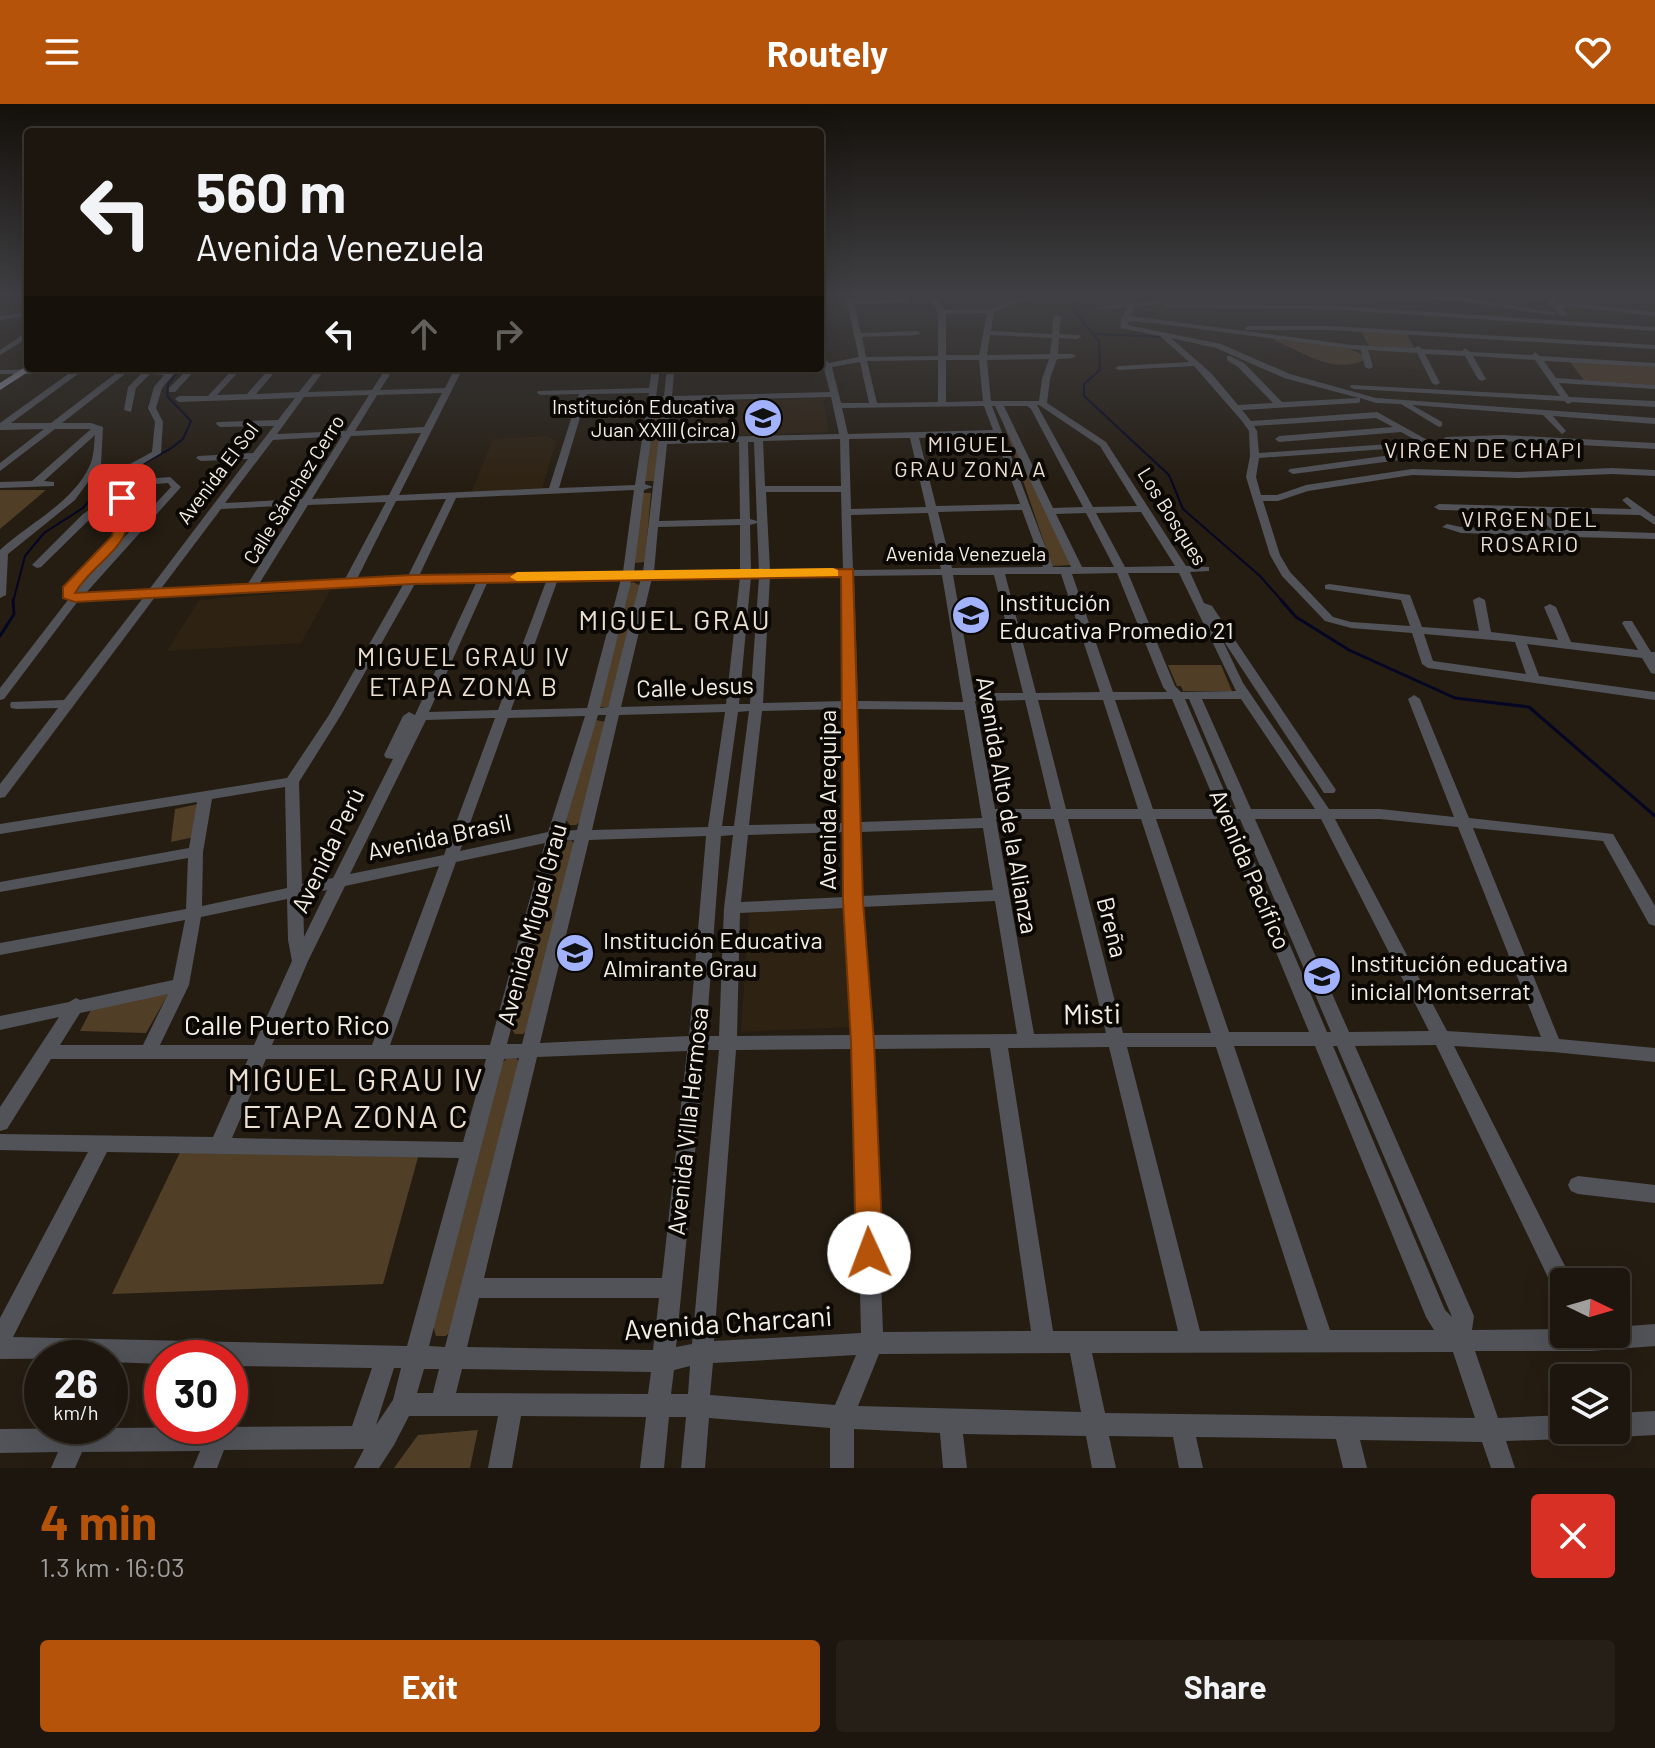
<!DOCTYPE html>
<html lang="en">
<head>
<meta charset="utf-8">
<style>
	:root { --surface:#1c160e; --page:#251f17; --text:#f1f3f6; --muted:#a09f9e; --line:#3a352e; --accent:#b45309 }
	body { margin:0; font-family:Barlow,sans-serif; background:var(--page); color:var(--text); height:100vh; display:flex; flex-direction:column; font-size:30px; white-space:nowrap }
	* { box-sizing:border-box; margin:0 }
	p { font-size:26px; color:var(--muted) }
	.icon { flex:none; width:44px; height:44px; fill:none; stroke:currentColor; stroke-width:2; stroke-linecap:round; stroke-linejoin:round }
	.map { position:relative; height:1364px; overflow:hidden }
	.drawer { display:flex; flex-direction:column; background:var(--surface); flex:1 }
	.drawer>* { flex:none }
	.top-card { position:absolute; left:24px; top:24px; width:800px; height:244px; border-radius:8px; box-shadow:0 8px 32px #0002,0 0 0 2px var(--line); background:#1c160e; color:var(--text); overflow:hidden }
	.needle { width:52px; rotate:95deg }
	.tools { position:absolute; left:1550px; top:1164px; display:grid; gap:16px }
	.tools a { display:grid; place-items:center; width:80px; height:80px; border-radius:8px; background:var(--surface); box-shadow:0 8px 32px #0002,0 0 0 2px var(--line); font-size:40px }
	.speed { position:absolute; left:24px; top:1236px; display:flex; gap:16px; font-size:40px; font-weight:700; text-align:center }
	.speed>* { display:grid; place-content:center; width:104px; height:104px; border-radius:50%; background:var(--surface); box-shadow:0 8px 32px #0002,0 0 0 2px var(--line); line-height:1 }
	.speed small { font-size:20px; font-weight:400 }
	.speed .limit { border:12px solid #d22; background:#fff; color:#111 }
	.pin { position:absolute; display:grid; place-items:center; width:68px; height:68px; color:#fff; margin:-34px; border-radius:16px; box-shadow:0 4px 12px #0006 }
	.me { position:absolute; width:88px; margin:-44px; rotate:358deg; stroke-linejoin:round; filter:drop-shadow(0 0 6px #0008) }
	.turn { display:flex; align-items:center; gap:28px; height:168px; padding:0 40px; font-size:36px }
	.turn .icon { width:104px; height:104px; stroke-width:2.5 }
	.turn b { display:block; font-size:56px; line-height:68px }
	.lanes { display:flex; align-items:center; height:76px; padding:0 40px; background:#0003; justify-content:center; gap:40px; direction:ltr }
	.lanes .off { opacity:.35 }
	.round { display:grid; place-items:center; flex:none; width:84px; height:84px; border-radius:8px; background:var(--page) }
	.summary { display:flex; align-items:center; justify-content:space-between; height:136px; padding:0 40px }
	h1 { font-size:48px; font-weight:700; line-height:60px; color:var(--accent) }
	.button { display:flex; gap:16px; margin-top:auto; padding:16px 40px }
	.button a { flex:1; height:92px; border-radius:8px; background:var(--accent); color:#fff; font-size:32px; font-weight:700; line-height:92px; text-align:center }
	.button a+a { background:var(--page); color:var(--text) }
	header { display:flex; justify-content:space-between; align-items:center; height:104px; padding:0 40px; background:var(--accent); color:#fff; font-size:36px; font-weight:700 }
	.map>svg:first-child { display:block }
	.built { fill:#2e2212 }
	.green { fill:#503e27 }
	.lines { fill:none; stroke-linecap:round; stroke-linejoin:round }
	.stream-far1 { stroke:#050623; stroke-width:2 }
	.stream { stroke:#050623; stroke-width:3 }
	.minor { fill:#515359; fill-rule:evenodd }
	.major { fill:#848794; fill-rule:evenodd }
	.route { fill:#b45309; stroke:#753606; stroke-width:2 }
	.slow { fill:#f59e0b }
	.labels { text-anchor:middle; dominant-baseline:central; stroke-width:8; stroke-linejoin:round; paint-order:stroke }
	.far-poi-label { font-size:20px; fill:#f4eee7; stroke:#0b0804; text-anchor:end }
	.far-street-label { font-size:20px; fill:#f4eee7; stroke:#0b0804 }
	.far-neighbourhood-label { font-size:22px; letter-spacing:2px; fill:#ebdfd1; stroke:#0b0804 }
	.poi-label { font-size:24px; fill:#f4eee7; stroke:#0b0804; text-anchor:start }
	.street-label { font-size:24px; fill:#f4eee7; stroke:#0b0804 }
	.neighbourhood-label { font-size:26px; letter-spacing:2px; fill:#ebdfd1; stroke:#0b0804 }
	.quarter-label { font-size:28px; letter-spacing:2px; fill:#ebdfd1; stroke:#0b0804 }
	.near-street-label { font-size:28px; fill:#f4eee7; stroke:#0b0804 }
	.near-neighbourhood-label { font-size:32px; letter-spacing:2px; fill:#ebdfd1; stroke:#0b0804 }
</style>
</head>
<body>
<header><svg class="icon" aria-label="menu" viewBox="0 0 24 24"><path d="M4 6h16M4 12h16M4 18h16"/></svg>Routely<svg class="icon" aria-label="heart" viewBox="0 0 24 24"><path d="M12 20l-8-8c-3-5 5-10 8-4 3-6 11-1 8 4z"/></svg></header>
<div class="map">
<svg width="1655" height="1364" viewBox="0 0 1655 1364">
	<rect width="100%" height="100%" fill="#251d12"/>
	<path class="built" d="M1368 245 1415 248 1423 266 1372 262Z
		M823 294 829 328 697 333 700 299Z
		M547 332 556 337 542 385 472 387 493 335Z
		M331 485 301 539 167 547 199 496Z
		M846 805 853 923 741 928 749 807Z"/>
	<path class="green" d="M1361 227 1407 230 1414 244 1369 242Z
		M1276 235C1304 237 1338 237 1363 251L1365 256C1331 271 1303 247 1273 236Z
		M1569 257 1655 263V281L1584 276Z
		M655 300H663L654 377H645Z
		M998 303 1072 461 1052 462Z
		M0 386H46L0 425Z
		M642 389H651L645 458 635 459Z
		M633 478 641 482 608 603H600L598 601 628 481Z
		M1168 561H1221L1232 587H1183L1181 582H1177Z
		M596 616 606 618 582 716 576 721H570L566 716Z
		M203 699 199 732 171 738 175 705Z
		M571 736 574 740 528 925 523 930H515L511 924 558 741Z
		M170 887 146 929 80 927 93 902Z
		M516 953 520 961 454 1224 446 1232H436L433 1222 501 960 507 954Z
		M182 1044 420 1046 383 1180 112 1190Z
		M478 1326 470 1364H394L418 1331Z"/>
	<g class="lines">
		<path class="stream-far1" d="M1075 191 1072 205 1099 237 1100 266 1084 280V292L1169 371 1183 405 1260 472 1283 498
			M1097 230 1160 233
			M13 498 25 452 44 429 83 404 100 383 170 345 183 335 191 317 167 292 168 280 181 264"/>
		<path class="stream" d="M1281 496 1296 513 1349 546 1455 594 1529 603 1655 712
			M0 532 14 510 13 496"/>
		<path class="minor" d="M845 191H851L853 196 905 195 908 197 905 199 854 200 861 229 917 227 921 229 917 231 862 233 866 253 938 252V208L928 191H934L944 206 990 205 1026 191H1035L994 208 991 227 1052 230 1053 213 1057 211 1061 213 1059 230 1080 231 1081 233 1077 235 1059 234 1058 250H1072L1076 252 1072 254 1057 255 1050 275 1047 299 1106 338 1186 462 1209 463V467L1190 468 1204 499 1212 502 1336 686 1334 689H1324L1221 533 1243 579 1329 705H1380L1454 713 1408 595 1414 591 1420 595 1469 714 1613 730 1655 802V822L1649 820 1603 737 1473 724 1559 935 1655 944V958L1553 948 1454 942 1572 1176V1178H1564V1193L1556 1190 1436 941 1355 942 1474 1212 1472 1226 1564 1225V1230H1616V1223L1655 1220V1242L1590 1247H1475L1498 1314 1564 1311V1326H1574L1572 1331 1564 1335 1506 1337 1515 1364H1491L1482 1338 1360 1336 1367 1364H1343L1336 1335 1196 1333 1203 1364H1179L1173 1333 1109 1332 1116 1364H1092L1086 1332 963 1330 967 1364H943L940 1329 854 1325V1364H830V1324L709 1314 705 1364H681L686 1313H669L664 1364H640L646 1313 521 1312 512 1364H488L498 1312H409L394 1341 379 1364H354L364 1345 224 1346 217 1364H193L200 1347 82 1348 75 1364H51L58 1348 0 1349V1325L352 1322 372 1264 230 1262V1254H162V1260L110 1258V1254L0 1255V1214L88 1048 0 1046V1030L213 1033 248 955H51L7 1025 0 1027V1003L59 913 0 926V912L69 898 76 894 80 896 173 876 185 816 0 851V839L186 805 188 754 0 788V778L189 744 197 698 0 730V720L287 674 329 611 404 479 155 493 5 693 0 694V680L58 604 16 605 11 604 10 601 11 598 64 596 143 494 78 497 4 595 0 596V584L71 492 113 446 106 443C116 428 121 416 116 398L91 414 41 463 37 464 32 461 83 410 112 391 96 367 75 396 8 450 6 491 0 494V446C29 419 73 399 90 361 94 353 94 340 95 331L44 377 54 378V382L0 384V378L32 377 91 325H55L0 367V359L44 325 0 326V319L68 270H0V266L131 264 168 267 171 264H179L162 284 156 304 163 318 161 349 136 364 109 372 115 380 132 376 170 373 181 383 85 490 148 487 248 355 201 357 196 354 198 352 253 349 274 322 220 323 216 320 217 318 278 316 295 294 179 298 175 295 179 292H208L234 264H242L217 291 247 290 270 264H278L256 290 299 288 318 264H326L308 288 372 286 386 264H394L380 286 445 284 455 264H463L399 391 549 384 579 290 541 291 537 289 538 287 649 284 652 264H660L656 293 664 292 667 264H820L822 261 820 251 829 259 859 253ZM987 209 979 251H946V210ZM990 231 1052 234 1050 250 987 251ZM1049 255 1042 275 1039 297H991L987 256ZM938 256V298L877 299 867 257ZM946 256H979L983 297 946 298ZM860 258 869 299H841L832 263ZM824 265 830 288 672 292 674 269 811 267ZM142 269 128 283 124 306 131 308 136 284 150 270 164 271 154 283 148 304 155 318 152 348 130 360 106 367 101 360 103 323 91 319H62L125 270ZM78 270H115L51 319H11ZM442 289 424 323 355 327 377 291ZM649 289 635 381 559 384 587 290ZM369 291 346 327 277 330 304 293ZM831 293 839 330 668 334 671 297ZM656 297H663L653 383 645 380ZM1037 301H1039L1100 342 1137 402 1093 403ZM984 302 993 326 848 330 842 304ZM992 302H995L1071 463H1053ZM1004 302H1027L1031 305 1083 403 1053 404ZM421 329 389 391 312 395 351 332ZM342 332 302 395 225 399 273 336ZM995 332 1020 400 936 402 919 334ZM910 334 926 403 851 405 849 335ZM840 335 841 382H765L763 337ZM739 338 740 415 659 417 667 340ZM748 338H754L757 417 750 415ZM168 379 171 383 118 440C129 425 132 411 123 393L125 391 118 386 132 382ZM653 383 643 468H634L644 386ZM634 386 623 468 419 472 456 394ZM766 388H841L843 466H770ZM446 395 408 472 357 475 396 397ZM386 398 345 475 259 480 308 401ZM298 401 247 481 160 486 221 405ZM1022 406 1043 463 952 464 938 408ZM1141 408 1175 462 1125 463 1096 409ZM928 409 941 465 853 466 851 411ZM1086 409 1114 463H1082L1056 410ZM757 419 759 467H751L750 421ZM740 421V467L654 468 658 423ZM1117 469 1163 583 1167 588H1113L1072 470ZM1128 469H1179L1236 587 1181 588 1175 582ZM1005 470H1061L1100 588 1036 589ZM942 471 963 598 858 597 854 472ZM953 471H994L1023 589H974ZM843 472 846 597 763 599 770 473ZM740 473 726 600 621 603 652 474ZM751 473H759L750 600H739ZM632 474H641L608 603 600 604ZM547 475 498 606 429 608 488 477ZM558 475H621L587 604 511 606ZM477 477 415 611 409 608 403 612 384 651 386 654 393 655 333 774 302 780 299 678 341 611 416 478ZM1172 595 1218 705H1153L1115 596ZM1185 595H1189L1236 705H1232ZM1202 595H1241L1315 705H1251ZM1025 596 1051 705H995L975 597ZM1038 596H1103L1138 705H1066ZM846 605 845 719 749 721 762 607ZM858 605 964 606 982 714 860 718ZM749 607 734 722H722L738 608ZM725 608 708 723 592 726 619 611ZM598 611H606L577 726 563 727ZM585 612 548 728 460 747 508 614ZM495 614 444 751 350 770 426 616ZM285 683 287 784 202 802 203 748 212 695ZM996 715H1054L1106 929 1034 930ZM1068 715H1141L1211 929H1123ZM1156 715H1221L1309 928H1229ZM1236 715H1240L1331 928H1327ZM1255 715H1321L1429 927 1349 928ZM1335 715H1380L1458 723 1541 933 1447 927ZM983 724 993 786 861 792 860 728ZM845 728V793L741 798 748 731ZM733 731 724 804 719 932H706L721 732ZM706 732 689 932 540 939 589 736ZM574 736 522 940H507L560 737ZM545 739 490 941H390L456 758ZM439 762 372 941H272L308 857 345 782ZM327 786 304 833 303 791ZM287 795 288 836 292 857 254 941H160L189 881 201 813ZM995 797 1017 930 871 931 861 803ZM846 804 854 931 737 932 740 809ZM168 890 143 941H60L80 909ZM1234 942H1315L1426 1213 1434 1226H1330ZM1333 942H1337L1452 1213 1445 1206ZM1109 943 1178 1227H1053L1008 944ZM1127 943H1216L1308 1226 1200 1227ZM990 944 1031 1227 883 1228 872 945ZM854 945 861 1229 714 1237 736 946ZM705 946H719L692 1240 676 1243ZM687 947 662 1174H484L537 953ZM519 954 445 1243 429 1242 504 955ZM266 955H486L463 1038 232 1034ZM107 1048 459 1054 407 1242 13 1233ZM479 1194H659L653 1246 467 1243ZM1453 1248 1475 1314 1105 1309 1092 1249ZM1070 1249 1081 1308 858 1302 879 1250ZM856 1251 835 1301 710 1291 713 1259ZM690 1262 688 1290H671L674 1266ZM394 1264H401L393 1296 376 1321ZM424 1265H439L433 1289H417ZM462 1265 651 1268 648 1290 456 1289Z
			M1378 191 1466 194 1557 209 1553 211 1466 198 1381 193Z
			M1521 191 1552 193 1559 200 1573 199 1655 208V212L1573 203 1562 204 1567 211 1563 213 1553 204 1548 196Z
			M1162 196 1164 199 1135 203 1131 212 1352 241 1414 244 1418 242 1422 245 1462 247 1465 244 1470 248 1532 251 1535 248 1540 252 1655 259V263L1544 257 1556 274 1655 281V285L1559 279 1569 293 1655 297V303L1572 298 1568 300 1564 297 1354 285 1350 283 1351 281 1560 292 1535 256 1473 252 1486 275 1482 277 1478 275 1465 252 1425 250 1440 279 1436 281 1432 279 1417 249 1368 246 1373 263 1369 265 1365 263 1361 246 1153 219 1129 217 1127 221 1221 240 1290 270 1376 294 1655 314V320L1553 312 1566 327 1562 330 1543 311 1412 301 1442 318V322L1439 323 1401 300 1376 299 1360 294V298L1357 299 1242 306 1251 317 1377 308 1431 338 1419 349 1400 356 1293 370 1288 367 1290 365 1398 350 1415 343 1259 354 1256 373 1261 391H1277L1306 381 1412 365 1518 368 1612 364 1655 366V372L1612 370 1518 374 1412 371 1308 387 1278 397H1263L1280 451 1290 468 1333 513 1351 518 1410 522 1401 496 1325 485V481L1329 480 1410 491 1422 523 1479 527 1473 496 1479 493 1485 496 1491 528 1558 536 1544 503 1550 500 1556 503 1571 538 1638 546 1622 519 1624 517H1632L1651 548H1655V570L1651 569 1642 554 1527 540 1539 572 1655 588V596L1428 564 1422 560 1412 529 1351 524 1325 517 1282 472 1270 451 1246 373 1250 352 1249 327 1242 317 1194 262 1119 266 1115 264 1119 262 1189 258 1160 232 1120 224 1121 214 1127 203 1099 205 1095 203ZM1171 234 1216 244 1284 274 1359 294 1282 298 1244 259 1230 252H1227V256L1238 263 1273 299 1238 301 1211 269ZM1376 314 1393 323 1279 332 1275 335 1279 338 1401 328 1419 338 1259 349 1257 327 1254 322ZM1424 530 1515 538 1526 570 1433 557Z
			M1166 200 1342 202 1655 223V227L1342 206 1164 203Z
			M28 208V212L0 216V212Z
			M1249 222H1330L1655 241V245L1330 226H1246L1245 224Z
			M25 229H28V234L0 251V246Z
			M189 264H197L175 288H169V284Z
			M1503 331 1655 339V345L1503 337 1446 339 1442 336 1446 333Z
			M1627 393 1655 413V421L1640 411 1545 409 1564 426 1655 429V435L1571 433 1578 440 1573 443 1558 432 1461 429 1442 423 1447 420 1461 423 1552 426 1533 408 1439 406 1434 403 1439 400 1632 405 1622 396Z
			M1578 1072 1655 1081V1099L1578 1090 1571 1087 1568 1081 1571 1075Z
			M1655 1307V1331L1616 1333 1608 1329 1606 1326H1616V1309Z"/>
		<path class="major" d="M28 261V264H33L31 266 0 286V279Z"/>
	</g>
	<linearGradient id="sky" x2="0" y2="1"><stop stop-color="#14100a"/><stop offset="0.5" stop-color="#404044"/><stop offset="1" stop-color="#404044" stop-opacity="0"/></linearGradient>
	<rect width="1655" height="382" fill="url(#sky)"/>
	<path class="route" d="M117 391 128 394C136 447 97 452 75 489L412 471 853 465 863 797 874 938 883 1149 879 1158 869 1162 860 1158 856 1149 851 938 843 797 841 473 412 480 75 498 63 494V483L112 432 118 411Z"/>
	<path class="slow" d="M833 464 838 466V472L517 477 510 473 517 468Z"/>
	<defs>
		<symbol id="school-disc" viewBox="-11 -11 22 22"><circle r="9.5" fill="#a2b2fd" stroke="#0b0804"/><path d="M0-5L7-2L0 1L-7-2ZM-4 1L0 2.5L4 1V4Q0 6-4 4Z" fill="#111"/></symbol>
	</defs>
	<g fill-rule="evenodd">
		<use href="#school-disc" x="741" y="292" width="44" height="44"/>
		<use href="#school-disc" x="949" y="489" width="44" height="44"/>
		<use href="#school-disc" x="553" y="827" width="44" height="44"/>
		<use href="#school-disc" x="1300" y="850" width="44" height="44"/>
	</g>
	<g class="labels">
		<g class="far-poi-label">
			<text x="735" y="302">Institución Educativa<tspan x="735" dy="23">Juan XXIII (circa)</tspan></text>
		</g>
		<g class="far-street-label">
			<text transform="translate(217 369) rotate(-53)">Avenida El Sol</text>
			<text transform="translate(293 385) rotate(-58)">Calle Sánchez Cerro</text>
			<text transform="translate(1173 412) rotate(58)">Los Bosques</text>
			<text x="966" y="449">Avenida Venezuela</text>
		</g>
		<g class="far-neighbourhood-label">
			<text x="971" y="339">MIGUEL<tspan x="971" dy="25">GRAU ZONA A</tspan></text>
			<text x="1484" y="345">VIRGEN DE CHAPI</text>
			<text x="1530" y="414">VIRGEN DEL<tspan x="1530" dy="25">ROSARIO</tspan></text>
		</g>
		<g class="poi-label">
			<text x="999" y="497">Institución<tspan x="999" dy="28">Educativa Promedio 21</tspan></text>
			<text x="603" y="835">Institución Educativa<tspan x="603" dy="28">Almirante Grau</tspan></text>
			<text x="1350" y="858">Institución educativa<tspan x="1350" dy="28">inicial Montserrat</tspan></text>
		</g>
		<g class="street-label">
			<text transform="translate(695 582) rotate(-2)">Calle Jesus</text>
			<text transform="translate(826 696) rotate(-90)">Avenida Arequipa</text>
			<text transform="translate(1008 701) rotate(80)">Avenida Alto de la Alianza</text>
			<text transform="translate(439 732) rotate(-12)">Avenida Brasil</text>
			<text transform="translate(327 746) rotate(-64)">Avenida Perú</text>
			<text transform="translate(1251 765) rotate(67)">Avenida Pacífico</text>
			<text transform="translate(531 820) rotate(-75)">Avenida Miguel Grau</text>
			<text transform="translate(1113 823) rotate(76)">Breña</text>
			<text transform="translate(687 1017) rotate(-84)">Avenida Villa Hermosa</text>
		</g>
		<g class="neighbourhood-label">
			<text x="464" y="551">MIGUEL GRAU IV<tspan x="464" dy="30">ETAPA ZONA B</tspan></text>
		</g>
		<g class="quarter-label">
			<text x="675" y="515">MIGUEL GRAU</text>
		</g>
		<g class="near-street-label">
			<text transform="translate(1092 909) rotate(-1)">Misti</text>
			<text x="287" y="920">Calle Puerto Rico</text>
			<text transform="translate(728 1218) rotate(-4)">Avenida Charcani</text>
		</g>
		<g class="near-neighbourhood-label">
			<text x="356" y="974">MIGUEL GRAU IV<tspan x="356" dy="37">ETAPA ZONA C</tspan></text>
		</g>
	</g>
</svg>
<div class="tools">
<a><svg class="needle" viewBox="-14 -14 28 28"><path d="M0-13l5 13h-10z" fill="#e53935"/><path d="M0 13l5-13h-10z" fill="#a09f9e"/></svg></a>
<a><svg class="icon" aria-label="layers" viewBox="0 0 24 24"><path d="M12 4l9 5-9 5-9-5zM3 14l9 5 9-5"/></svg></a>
</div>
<div class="speed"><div>26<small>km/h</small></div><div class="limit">30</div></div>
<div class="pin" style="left:122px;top:394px;background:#d93025"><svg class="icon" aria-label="arrive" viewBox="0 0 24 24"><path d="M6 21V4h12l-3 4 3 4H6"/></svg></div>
<svg class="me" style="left:869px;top:1149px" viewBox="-20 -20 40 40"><circle r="19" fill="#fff"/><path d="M0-13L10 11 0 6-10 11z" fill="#b45309"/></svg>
<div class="top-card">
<div class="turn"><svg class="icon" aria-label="left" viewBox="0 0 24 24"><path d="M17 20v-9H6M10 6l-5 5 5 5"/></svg><div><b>560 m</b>Avenida Venezuela</div></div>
<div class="lanes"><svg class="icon" aria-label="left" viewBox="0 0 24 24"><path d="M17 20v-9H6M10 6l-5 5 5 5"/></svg><svg class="icon off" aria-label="ahead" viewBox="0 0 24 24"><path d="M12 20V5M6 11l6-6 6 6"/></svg><svg class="icon off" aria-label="right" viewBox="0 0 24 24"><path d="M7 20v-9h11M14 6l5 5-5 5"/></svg></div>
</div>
</div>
<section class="drawer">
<div class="summary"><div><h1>4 min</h1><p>1.3 km · 16:03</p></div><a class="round" style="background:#d93025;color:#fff"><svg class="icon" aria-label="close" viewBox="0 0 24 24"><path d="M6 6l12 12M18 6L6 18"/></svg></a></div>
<div class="button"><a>Exit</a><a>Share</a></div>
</section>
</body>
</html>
